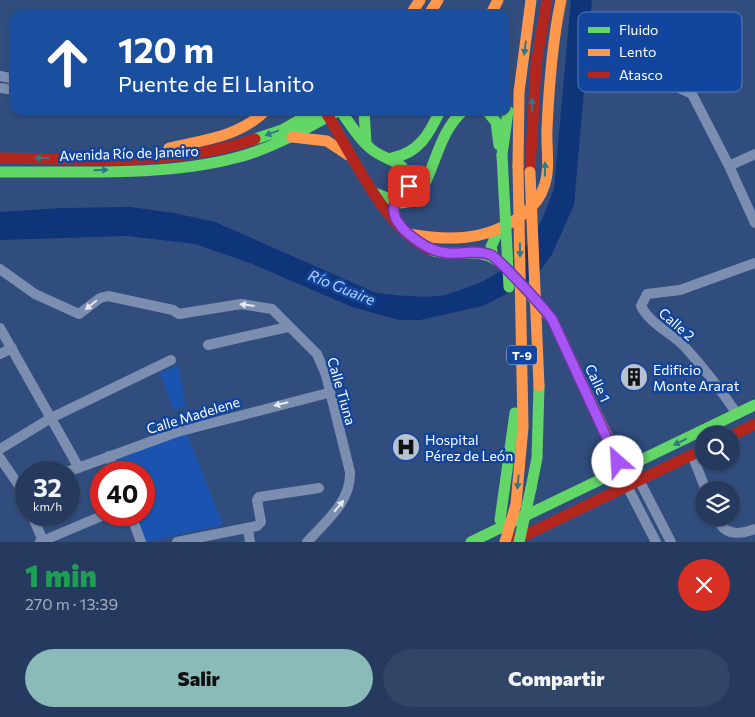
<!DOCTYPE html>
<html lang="es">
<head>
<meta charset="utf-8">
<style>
	:root { --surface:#253a5e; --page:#314567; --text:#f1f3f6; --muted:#a3adbc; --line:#425473; --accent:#8bbbb9 }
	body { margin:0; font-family:Commissioner,sans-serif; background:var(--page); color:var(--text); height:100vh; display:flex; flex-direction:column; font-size:19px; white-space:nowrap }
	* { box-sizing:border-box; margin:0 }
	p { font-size:16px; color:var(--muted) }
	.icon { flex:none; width:28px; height:28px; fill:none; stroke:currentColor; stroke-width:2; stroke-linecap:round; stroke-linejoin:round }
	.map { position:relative; height:542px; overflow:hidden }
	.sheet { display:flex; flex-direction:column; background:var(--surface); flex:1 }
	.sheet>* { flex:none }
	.banner { position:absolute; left:10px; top:10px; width:500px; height:105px; border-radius:10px; box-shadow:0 1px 4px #0004,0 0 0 1px var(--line); background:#1a4fa0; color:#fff; overflow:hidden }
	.fabs { position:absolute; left:695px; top:426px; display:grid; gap:10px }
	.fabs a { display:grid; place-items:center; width:45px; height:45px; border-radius:50%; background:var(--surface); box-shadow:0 1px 4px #0004,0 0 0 1px var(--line); font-size:25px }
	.speed { position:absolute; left:15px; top:461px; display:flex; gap:10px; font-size:25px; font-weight:700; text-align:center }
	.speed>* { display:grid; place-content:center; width:65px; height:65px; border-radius:50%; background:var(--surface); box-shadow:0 1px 4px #0004,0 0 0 1px var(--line); line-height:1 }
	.speed small { font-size:12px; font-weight:400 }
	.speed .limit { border:8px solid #d22; background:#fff; color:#111 }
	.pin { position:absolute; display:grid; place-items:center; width:42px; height:42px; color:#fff; margin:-21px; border-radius:10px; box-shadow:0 2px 8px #0006 }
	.me { position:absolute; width:55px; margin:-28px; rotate:334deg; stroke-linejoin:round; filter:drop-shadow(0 0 4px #0008) }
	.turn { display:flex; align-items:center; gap:18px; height:105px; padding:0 25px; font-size:22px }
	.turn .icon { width:65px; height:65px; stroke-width:2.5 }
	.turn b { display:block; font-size:35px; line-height:42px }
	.round { display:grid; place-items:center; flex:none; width:52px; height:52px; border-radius:26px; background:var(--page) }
	.summary { display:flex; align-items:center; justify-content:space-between; height:85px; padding:0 25px }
	h1 { font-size:30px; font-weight:800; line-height:38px; color:#1e9e55 }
	.primary-button { display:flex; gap:10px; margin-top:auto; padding:10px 25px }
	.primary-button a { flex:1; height:58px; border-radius:30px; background:var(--accent); color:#111; font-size:20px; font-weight:800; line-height:58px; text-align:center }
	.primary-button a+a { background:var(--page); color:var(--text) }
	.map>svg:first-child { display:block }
	.green { fill:#1b54b0 }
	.water { fill:#0e3479 }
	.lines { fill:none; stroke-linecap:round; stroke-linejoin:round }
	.street { stroke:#7c8eaf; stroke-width:10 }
	.fast { stroke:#63d668; stroke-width:11 }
	.slow { stroke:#ff974d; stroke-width:11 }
	.jam { stroke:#b3261e; stroke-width:11 }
	.fast-bridge { stroke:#63d668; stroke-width:11 }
	.slow-bridge { stroke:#ff974d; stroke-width:11 }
	.oneway { fill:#2e788b }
	.oneway2 { fill:#e5e8ef }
	.route-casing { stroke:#6d37a1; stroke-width:12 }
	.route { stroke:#a855f7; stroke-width:9 }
	.labels { text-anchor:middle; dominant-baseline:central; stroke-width:5; stroke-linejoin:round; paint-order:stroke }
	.shield { fill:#11459e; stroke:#b8c7e2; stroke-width:1 }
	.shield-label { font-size:12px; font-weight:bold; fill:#fff }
	.street-label { font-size:14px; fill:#fff; stroke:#11459e }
	.poi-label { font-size:14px; fill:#fff; stroke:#11459e; text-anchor:start }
	.water-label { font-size:15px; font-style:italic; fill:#b3cffb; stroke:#11459e }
	.key { fill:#11459e; stroke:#587dbb; stroke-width:1 }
	.key-label { font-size:14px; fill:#fff }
</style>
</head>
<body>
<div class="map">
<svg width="755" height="542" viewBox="0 0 755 542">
	<rect width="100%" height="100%" fill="#314d7e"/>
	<path class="green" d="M178 365 186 409 182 407 174 411 160 373Z
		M187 434 223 525 146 542 137 515H144V472H122L116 457Z"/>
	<path class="water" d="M571 0H592L574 205 552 254 538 274 518 288 483 306 420 320H399L352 307 250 263 195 244 127 236 0 240V212L63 208 130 207 174 213 215 222 376 293C397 295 417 298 438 296 446 296 455 291 463 289 515 273 538 237 554 188Z"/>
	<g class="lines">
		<path class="street" d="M621 61 692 94 729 166 755 223
			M0 76 14 79
			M0 88 14 90
			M729 166 755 154
			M0 269 35 294 79 314 100 298 108 296 173 310 179 314 241 304 272 309 317 354 326 375 350 472C351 502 326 521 307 542
			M0 328 79 468
			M208 345 288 327
			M0 354 12 348
			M737 414C721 390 704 368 684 346 670 332 650 324 641 306L647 294 680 290 755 263
			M0 449 51 418 171 360
			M692 455 706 490
			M109 456 115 472
			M0 458 22 490 26 502
			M67 472 177 432 328 393
			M639 480 671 542
			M627 486 656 542
			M32 515 43 541
			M131 515 141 542
			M717 518C724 536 739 535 755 529
			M248 529 250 542
			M40 542 104 515
			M177 542 257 526 261 522 257 500 259 497 319 488"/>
		<path class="fast" d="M341 111C350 124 358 138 370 148 388 164 407 157 409 186L395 201 394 210
			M364 111 366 143
			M487 111 496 122 499 145
			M255 139 282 130 315 111
			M502 155 508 111
			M392 158C419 153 429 134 440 111
			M0 172C75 171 163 177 235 158 272 149 305 129 338 111
			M375 193 400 203 414 201C436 173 436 135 463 111
			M431 250C453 258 477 246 498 261
			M493 256 491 247 498 231
			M531 488 537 458 539 386
			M500 520 515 413
			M471 542 755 405"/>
		<path class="slow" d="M411 14 420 0
			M429 14 438 0
			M491 14 498 0
			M292 137 327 141 348 155
			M169 148C203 140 239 137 265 111
			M518 166 519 92 531 0
			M409 234C448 241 485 241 518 218 528 211 539 201 543 189 551 171 546 148 547 129 549 85 552 42 561 0
			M532 297 552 319 623 470 627 486"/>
		<path class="jam" d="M325 111C352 153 383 228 431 250
			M0 158C83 159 175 167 255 139
			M530 172 536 64 547 0
			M731 436 755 424
			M513 541 704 449"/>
		<path class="fast-bridge" d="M502 155 509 287
			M519 542 531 488"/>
		<path class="slow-bridge" d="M530 172 539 386
			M505 542 516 504 523 427 518 166"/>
	</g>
	<defs><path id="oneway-solid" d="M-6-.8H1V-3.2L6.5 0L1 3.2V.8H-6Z" transform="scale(1.25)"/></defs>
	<g class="oneway">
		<use href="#oneway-solid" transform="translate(525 48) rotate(97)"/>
		<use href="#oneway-solid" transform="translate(532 105) rotate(-88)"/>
		<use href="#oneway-solid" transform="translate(272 133) rotate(160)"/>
		<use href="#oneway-solid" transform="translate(42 158) rotate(-180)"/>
		<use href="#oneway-solid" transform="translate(545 169) rotate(-89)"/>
		<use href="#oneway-solid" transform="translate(101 170) rotate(-1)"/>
		<use href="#oneway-solid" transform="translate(520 250) rotate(89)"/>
		<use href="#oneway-solid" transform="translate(680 442) rotate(154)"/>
		<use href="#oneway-solid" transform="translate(518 482) rotate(95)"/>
	</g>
	<g class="oneway2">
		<use href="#oneway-solid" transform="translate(91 305) rotate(141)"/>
		<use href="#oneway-solid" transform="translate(247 305) rotate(-173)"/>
		<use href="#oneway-solid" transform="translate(281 404) rotate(167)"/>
		<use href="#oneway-solid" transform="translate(339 506) rotate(-50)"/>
	</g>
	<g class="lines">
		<defs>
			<path id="route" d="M409 186C405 192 396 198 395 204 391 215 398 223 405 231 422 246 437 255 460 253 470 252 481 251 491 255 500 260 544 308 552 319L618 462"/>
		</defs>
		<use href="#route" class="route-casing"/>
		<use href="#route" class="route"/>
	</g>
	<defs>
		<symbol id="building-disc" viewBox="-11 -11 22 22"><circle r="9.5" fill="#b7c1d2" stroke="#11459e"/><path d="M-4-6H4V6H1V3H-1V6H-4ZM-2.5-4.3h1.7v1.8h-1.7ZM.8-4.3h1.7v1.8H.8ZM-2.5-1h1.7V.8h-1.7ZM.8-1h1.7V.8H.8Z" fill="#111"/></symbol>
		<symbol id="hospital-disc" viewBox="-11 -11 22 22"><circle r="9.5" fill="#b7c1d2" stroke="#11459e"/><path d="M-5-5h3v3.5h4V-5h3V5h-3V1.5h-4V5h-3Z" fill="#111"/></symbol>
	</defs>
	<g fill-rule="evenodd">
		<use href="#building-disc" x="618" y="361" width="32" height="32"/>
		<use href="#hospital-disc" x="390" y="431" width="32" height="32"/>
	</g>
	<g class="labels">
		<rect class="shield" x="507" y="345.5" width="30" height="19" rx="4"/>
		<g class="shield-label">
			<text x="522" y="355">T-9</text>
		</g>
		<g class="street-label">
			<text transform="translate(129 153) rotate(-2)">Avenida Río de Janeiro</text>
			<text transform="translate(677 324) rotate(41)">Calle 2</text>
			<text transform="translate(598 383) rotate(65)">Calle 1</text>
			<text transform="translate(342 391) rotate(74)">Calle Tiuna</text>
			<text transform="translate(193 415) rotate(-17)">Calle Madelene</text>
		</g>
		<g class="poi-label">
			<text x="653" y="369">Edificio<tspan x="653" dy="16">Monte Ararat</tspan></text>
			<text x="425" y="439">Hospital<tspan x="425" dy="16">Pérez de León</tspan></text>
		</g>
		<g class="water-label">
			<text transform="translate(342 287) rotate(22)">Río Guaire</text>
		</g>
	</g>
	<rect x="578" y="12" width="164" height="80" rx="8" class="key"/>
	<rect x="588" y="27" width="22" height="6" fill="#63d668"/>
	<rect x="588" y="49" width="22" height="7" fill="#ff974d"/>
	<rect x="588" y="72" width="22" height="6" fill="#b3261e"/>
	<g class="key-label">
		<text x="619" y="35">Fluido</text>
		<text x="619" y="57">Lento</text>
		<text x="619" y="80">Atasco</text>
	</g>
</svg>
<div class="fabs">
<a><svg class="icon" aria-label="search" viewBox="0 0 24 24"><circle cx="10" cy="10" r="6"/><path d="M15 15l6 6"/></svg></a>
<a><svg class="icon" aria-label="layers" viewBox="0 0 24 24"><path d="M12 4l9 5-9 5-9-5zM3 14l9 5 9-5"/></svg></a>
</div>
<div class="speed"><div>32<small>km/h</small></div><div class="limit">40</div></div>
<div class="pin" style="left:409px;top:186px;background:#d93025"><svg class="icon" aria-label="arrive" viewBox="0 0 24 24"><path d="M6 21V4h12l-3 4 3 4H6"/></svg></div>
<svg class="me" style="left:618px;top:462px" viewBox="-20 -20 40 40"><circle r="19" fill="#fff"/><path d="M0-13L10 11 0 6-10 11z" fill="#a855f7"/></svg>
<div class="banner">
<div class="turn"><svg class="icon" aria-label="ahead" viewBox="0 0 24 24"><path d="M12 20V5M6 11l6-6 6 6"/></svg><div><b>120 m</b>Puente de El Llanito</div></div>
</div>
</div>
<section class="sheet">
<div class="summary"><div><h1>1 min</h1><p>270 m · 13:39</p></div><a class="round" style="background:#d93025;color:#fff"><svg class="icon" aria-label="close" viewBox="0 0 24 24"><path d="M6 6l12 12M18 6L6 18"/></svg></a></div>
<div class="primary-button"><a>Salir</a><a>Compartir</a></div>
</section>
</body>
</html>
